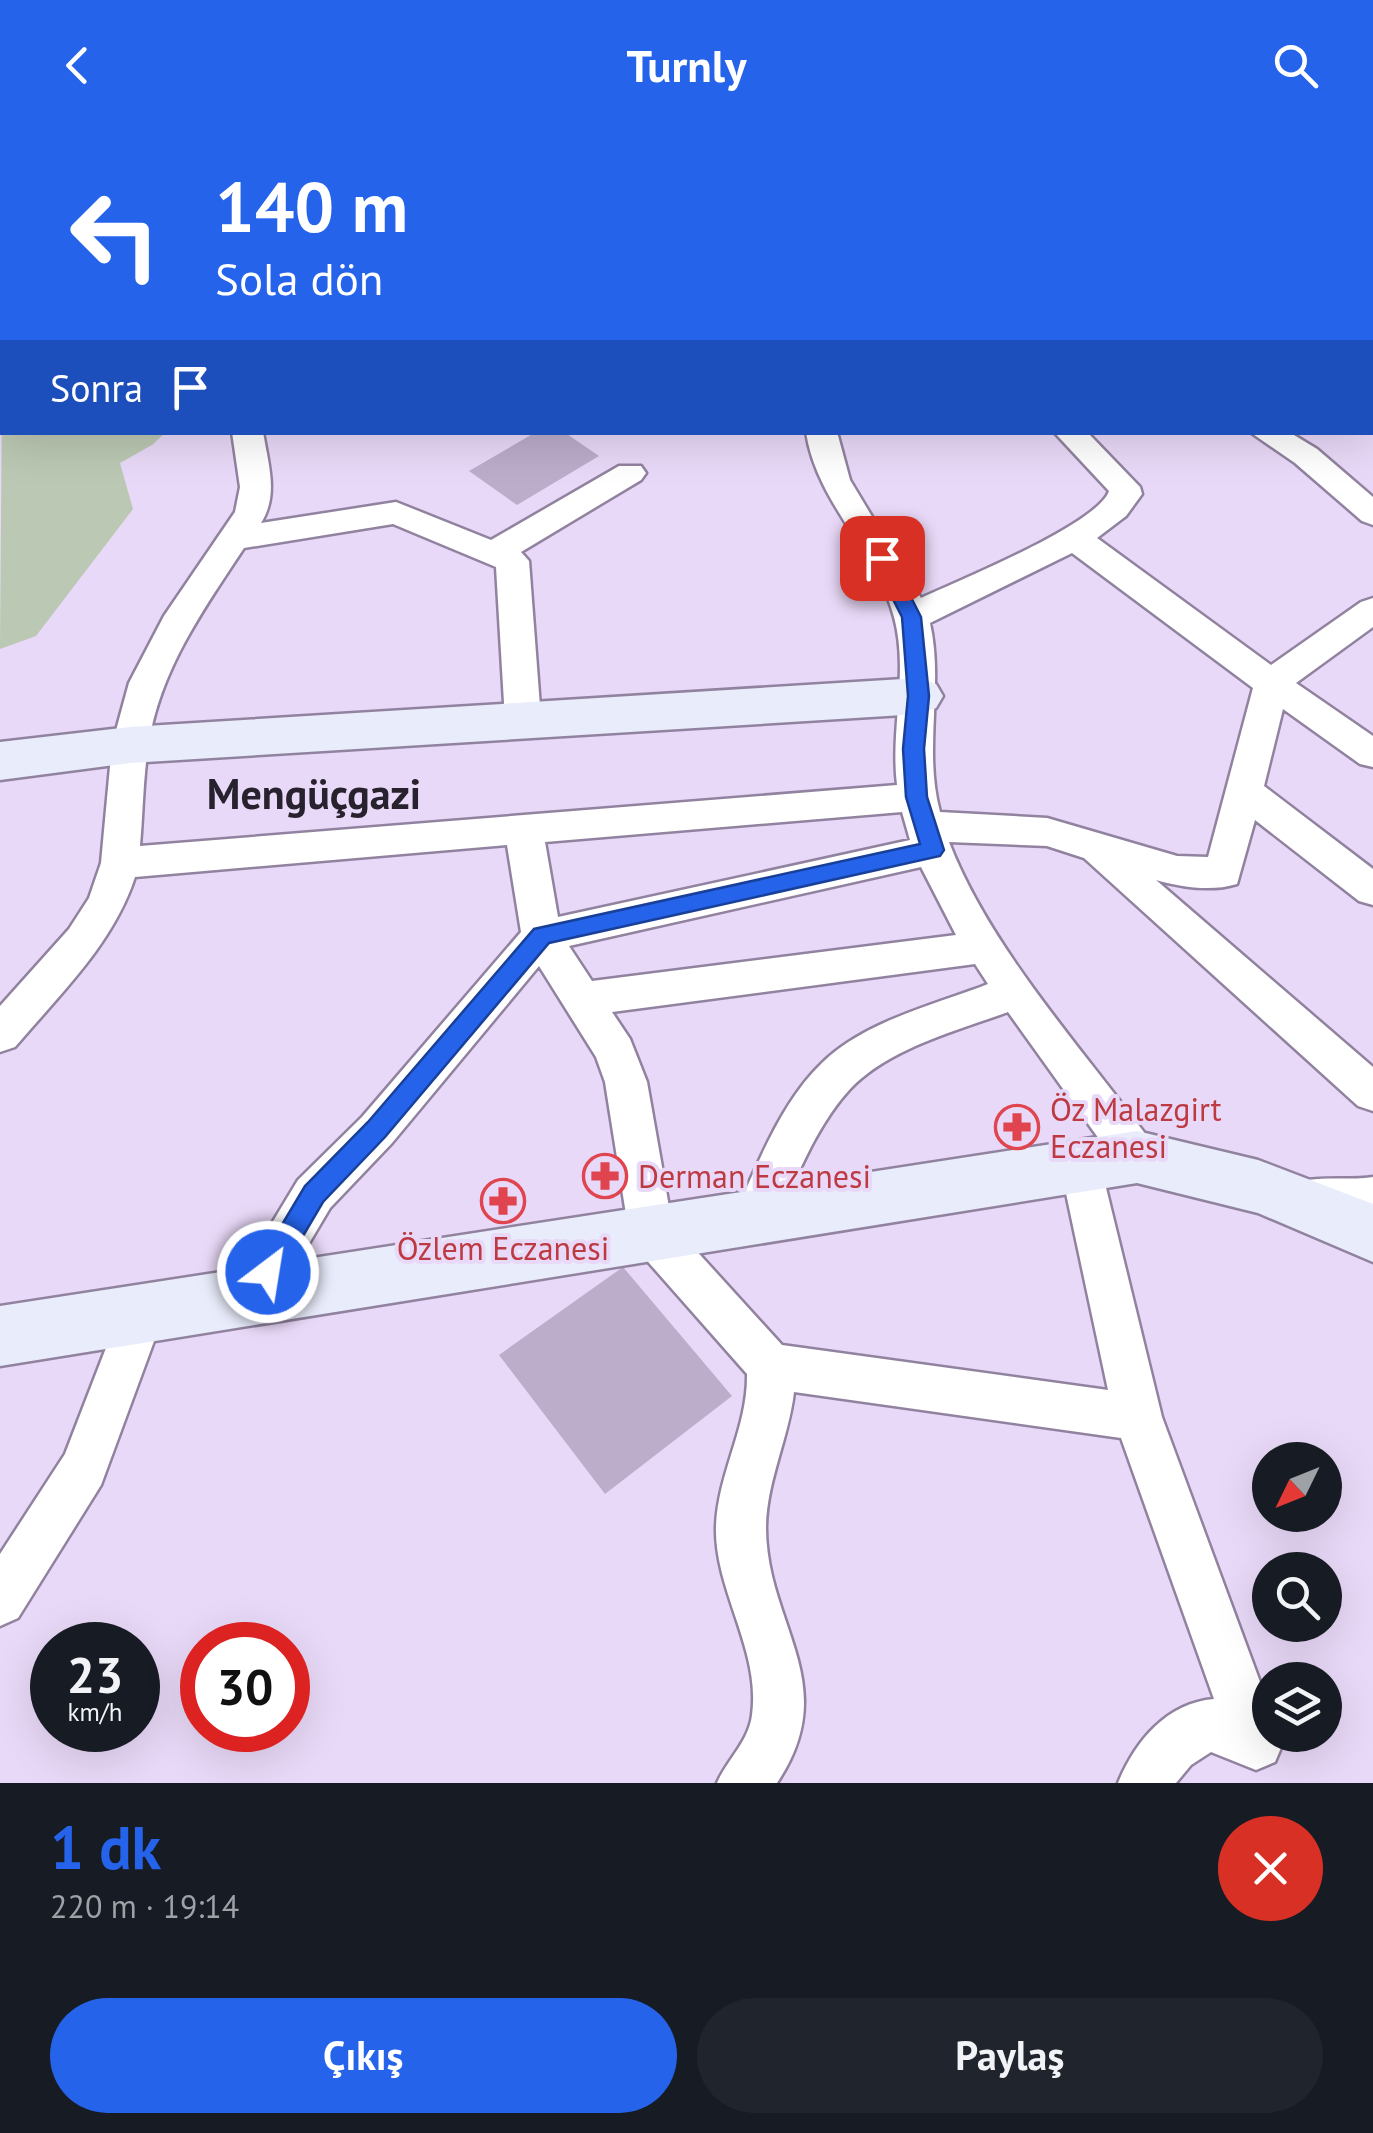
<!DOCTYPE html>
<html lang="tr">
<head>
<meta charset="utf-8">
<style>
	:root { --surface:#171b24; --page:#20242c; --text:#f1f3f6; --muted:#9ea1a6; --accent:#2563eb }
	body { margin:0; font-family:"PT Sans",sans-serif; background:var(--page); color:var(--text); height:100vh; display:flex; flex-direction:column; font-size:38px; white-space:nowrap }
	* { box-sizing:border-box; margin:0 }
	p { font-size:32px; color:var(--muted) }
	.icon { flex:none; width:55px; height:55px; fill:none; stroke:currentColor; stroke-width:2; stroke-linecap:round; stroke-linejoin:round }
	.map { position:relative; height:1653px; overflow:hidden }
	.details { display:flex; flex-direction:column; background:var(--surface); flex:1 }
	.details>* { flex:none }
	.banner { position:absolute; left:0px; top:0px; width:1375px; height:305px; box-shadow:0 10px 40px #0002; background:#2563eb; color:#fff; overflow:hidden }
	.needle { width:65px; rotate:227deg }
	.buttons { position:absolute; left:1252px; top:1312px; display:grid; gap:20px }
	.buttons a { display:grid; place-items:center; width:90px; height:90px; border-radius:50%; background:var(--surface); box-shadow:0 10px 40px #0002; font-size:50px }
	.speed { position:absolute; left:30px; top:1492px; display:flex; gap:20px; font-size:50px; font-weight:700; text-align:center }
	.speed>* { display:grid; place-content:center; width:130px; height:130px; border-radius:50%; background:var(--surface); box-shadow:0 10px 40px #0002; line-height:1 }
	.speed small { font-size:25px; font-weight:400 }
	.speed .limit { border:15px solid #d22; background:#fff; color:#111 }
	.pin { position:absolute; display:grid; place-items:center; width:85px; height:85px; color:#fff; margin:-42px; border-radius:20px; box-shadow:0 5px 15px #0006 }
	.me { position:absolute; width:110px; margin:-55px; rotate:31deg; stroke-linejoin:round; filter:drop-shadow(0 0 8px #0008) }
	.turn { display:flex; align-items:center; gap:35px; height:210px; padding:0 50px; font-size:45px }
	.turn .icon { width:130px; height:130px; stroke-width:2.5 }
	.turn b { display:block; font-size:70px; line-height:85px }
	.then { display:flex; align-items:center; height:95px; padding:0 50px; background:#0003; gap:20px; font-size:38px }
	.round { display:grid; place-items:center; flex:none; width:105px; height:105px; border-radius:52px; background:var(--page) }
	.summary { display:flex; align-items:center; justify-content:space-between; height:170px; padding:0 50px }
	h1 { font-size:60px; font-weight:600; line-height:75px; color:var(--accent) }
	.action { display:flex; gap:20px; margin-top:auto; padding:20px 50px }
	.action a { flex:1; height:115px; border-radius:60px; background:var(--accent); color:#fff; font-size:40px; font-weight:600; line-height:115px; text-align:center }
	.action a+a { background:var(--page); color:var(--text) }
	header { display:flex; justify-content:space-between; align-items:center; height:130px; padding:0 50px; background:var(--accent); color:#fff; font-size:45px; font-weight:600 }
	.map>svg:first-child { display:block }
	.green { fill:#bbc8b3 }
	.building { fill:#bcadcb }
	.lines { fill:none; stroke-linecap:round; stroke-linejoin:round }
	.street-casing { stroke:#91839f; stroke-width:5 }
	.secondary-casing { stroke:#91839f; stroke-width:5 }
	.street { fill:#fff; fill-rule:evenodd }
	.secondary { fill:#e9ecfb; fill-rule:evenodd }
	.route { fill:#2563eb; stroke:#184099; stroke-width:2.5 }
	.labels { text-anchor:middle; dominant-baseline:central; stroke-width:8; stroke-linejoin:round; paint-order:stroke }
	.health-label { font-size:32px; fill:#be3a42; stroke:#e9d9f8; text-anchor:start }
	.district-label { font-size:42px; font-weight:bold; fill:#28222e; stroke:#e9d9f8 }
</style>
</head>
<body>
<header><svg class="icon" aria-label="back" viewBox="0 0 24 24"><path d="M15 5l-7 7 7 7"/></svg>Turnly<svg class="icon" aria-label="search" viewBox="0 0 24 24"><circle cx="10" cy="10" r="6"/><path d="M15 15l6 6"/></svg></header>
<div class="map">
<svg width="1373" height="1653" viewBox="0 0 1373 1653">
	<rect width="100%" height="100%" fill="#e9d9f8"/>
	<path class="green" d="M2 261V302L165 303 152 315 120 333 133 379 36 506 0 519Z"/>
	<path class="building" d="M536 302H564L599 326 517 375 469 341Z
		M623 1137 732 1266 605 1364 499 1225Z"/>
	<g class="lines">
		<defs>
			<path id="street" d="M1300 0H1328L1329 2H1302Z
				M1372 40H1373V56H1372Z
				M1372 211H1373V229H1372Z
				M232 302H263C268 333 279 365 261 393L396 372 491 410 619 336H641L646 343 641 350 521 422 529 431 541 590 536 599 523 603 510 599 505 590 496 437 393 394 244 418C203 480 159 541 148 617 143 649 143 683 140 716L897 655C890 599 909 542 894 487 876 419 817 374 806 302H837L850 350 921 468C958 451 1098 394 1109 361L1054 302H1087L1140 357 1142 364 1126 386 1097 408 1271 535 1361 472 1373 468V497L1296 553 1373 606V637L1360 634 1283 579 1264 656 1373 739V775L1359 771 1255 690 1237 754C1211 762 1181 757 1156 750L1373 937V981L1358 976 1084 728 1047 716 949 712C989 817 1085 922 1152 1013L1159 1027 1152 1041 1137 1046 1122 1041 1008 882C956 901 889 918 850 959 814 998 795 1053 772 1100L756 1106 740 1100 734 1086C757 1036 781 972 822 933 865 891 934 875 988 854L975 834 612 882 630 909 647 952 672 1094 782 1215 1108 1260 1060 1035 1067 1021 1082 1016 1097 1021 1162 1287 1270 1579V1605H1280L1283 1613 1275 1632 1256 1640 1211 1622 1191 1635 1176 1653H1118C1135 1612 1166 1573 1214 1569L1121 1308 794 1262C789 1307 767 1350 766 1396 765 1494 844 1553 777 1653H717C727 1630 749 1611 752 1585 761 1520 714 1460 716 1396 718 1343 748 1297 747 1244L635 1117 629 1103 605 952 596 927 539 836 392 1013 330 1078 269 1181 253 1187 237 1181 230 1166 237 1151 298 1050 362 987 521 802 507 715 135 747C113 814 60 864 15 917L0 922V876L69 799 89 768 101 733 112 615 129 553 164 486 235 382 240 357ZM1072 423 1253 558 1208 727 1177 726 1047 688 940 682C923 620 944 555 930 493ZM902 682 910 710 558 787 545 712ZM921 737 956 805 592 851 569 816Z
				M1250 302H1289L1317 319 1373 367V395L1362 391 1295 333Z
				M1373 1047V1087C1345 1091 1318 1092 1291 1082L1285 1068 1291 1054C1317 1045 1346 1051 1373 1047Z
				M141 1162 157 1169 164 1184 101 1355 18 1488 0 1496V1424L65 1324 125 1169Z"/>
			<path id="secondary" d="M919 548 936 554 943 566 936 578 919 584 130 633 0 650V612L130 597Z
				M1137 1001 1258 1030 1373 1074V1132L1258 1083 1137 1053 0 1236V1176Z"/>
		</defs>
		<use href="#street" class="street-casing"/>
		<use href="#secondary" class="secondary-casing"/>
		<use href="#street" class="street"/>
		<use href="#secondary" class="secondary"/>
	</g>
	<path class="route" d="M882 422 891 428 921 487 929 566 924 619 927 667 944 720 940 726 549 813 385 1007 323 1072 277 1150 268 1154 259 1150 255 1142 259 1133 305 1056 368 992 534 799 920 714 906 667 903 619 908 566 902 487 872 428Z"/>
	<defs>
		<symbol id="pharmacy-ring" viewBox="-11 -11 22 22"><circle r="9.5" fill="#e9d9f8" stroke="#e0444e" stroke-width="1.5"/><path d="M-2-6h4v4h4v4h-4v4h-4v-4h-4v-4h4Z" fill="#e0444e"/></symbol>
	</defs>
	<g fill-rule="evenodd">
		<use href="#pharmacy-ring" x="992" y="972" width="50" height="50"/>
		<use href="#pharmacy-ring" x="580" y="1021" width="50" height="50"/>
		<use href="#pharmacy-ring" x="478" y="1046" width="50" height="50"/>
	</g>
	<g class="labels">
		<g class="health-label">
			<text x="1050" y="979">Öz Malazgirt<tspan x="1050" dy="37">Eczanesi</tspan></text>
			<text x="638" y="1046">Derman Eczanesi</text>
			<text x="503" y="1118" text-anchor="middle">Özlem Eczanesi</text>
		</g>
		<g class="district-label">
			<text x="314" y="663">Mengüçgazi</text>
		</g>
	</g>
</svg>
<div class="buttons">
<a><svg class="needle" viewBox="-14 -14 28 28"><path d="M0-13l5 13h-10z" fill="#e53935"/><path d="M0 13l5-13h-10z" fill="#9ea1a6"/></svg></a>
<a><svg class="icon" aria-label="search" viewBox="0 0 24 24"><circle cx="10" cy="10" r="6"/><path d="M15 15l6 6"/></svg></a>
<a><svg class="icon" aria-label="layers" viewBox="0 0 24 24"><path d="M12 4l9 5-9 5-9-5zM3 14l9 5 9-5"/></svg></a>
</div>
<div class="speed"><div>23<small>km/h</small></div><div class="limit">30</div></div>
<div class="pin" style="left:882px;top:428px;background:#d93025"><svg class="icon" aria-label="arrive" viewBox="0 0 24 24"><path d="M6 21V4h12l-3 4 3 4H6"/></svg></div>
<svg class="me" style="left:268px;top:1142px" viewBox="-20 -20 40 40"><circle r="17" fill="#2563eb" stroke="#fff" stroke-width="3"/><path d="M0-11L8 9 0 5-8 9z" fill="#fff"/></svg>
<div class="banner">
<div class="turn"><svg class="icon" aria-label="left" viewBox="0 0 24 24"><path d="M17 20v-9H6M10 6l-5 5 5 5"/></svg><div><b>140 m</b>Sola dön</div></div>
<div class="then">Sonra<svg class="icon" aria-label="arrive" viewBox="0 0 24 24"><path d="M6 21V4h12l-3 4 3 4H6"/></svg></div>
</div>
</div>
<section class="details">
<div class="summary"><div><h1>1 dk</h1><p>220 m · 19:14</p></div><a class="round" style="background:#d93025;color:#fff"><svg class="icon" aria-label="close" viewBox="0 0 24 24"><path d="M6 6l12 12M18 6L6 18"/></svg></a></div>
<div class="action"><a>Çıkış</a><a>Paylaş</a></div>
</section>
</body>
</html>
